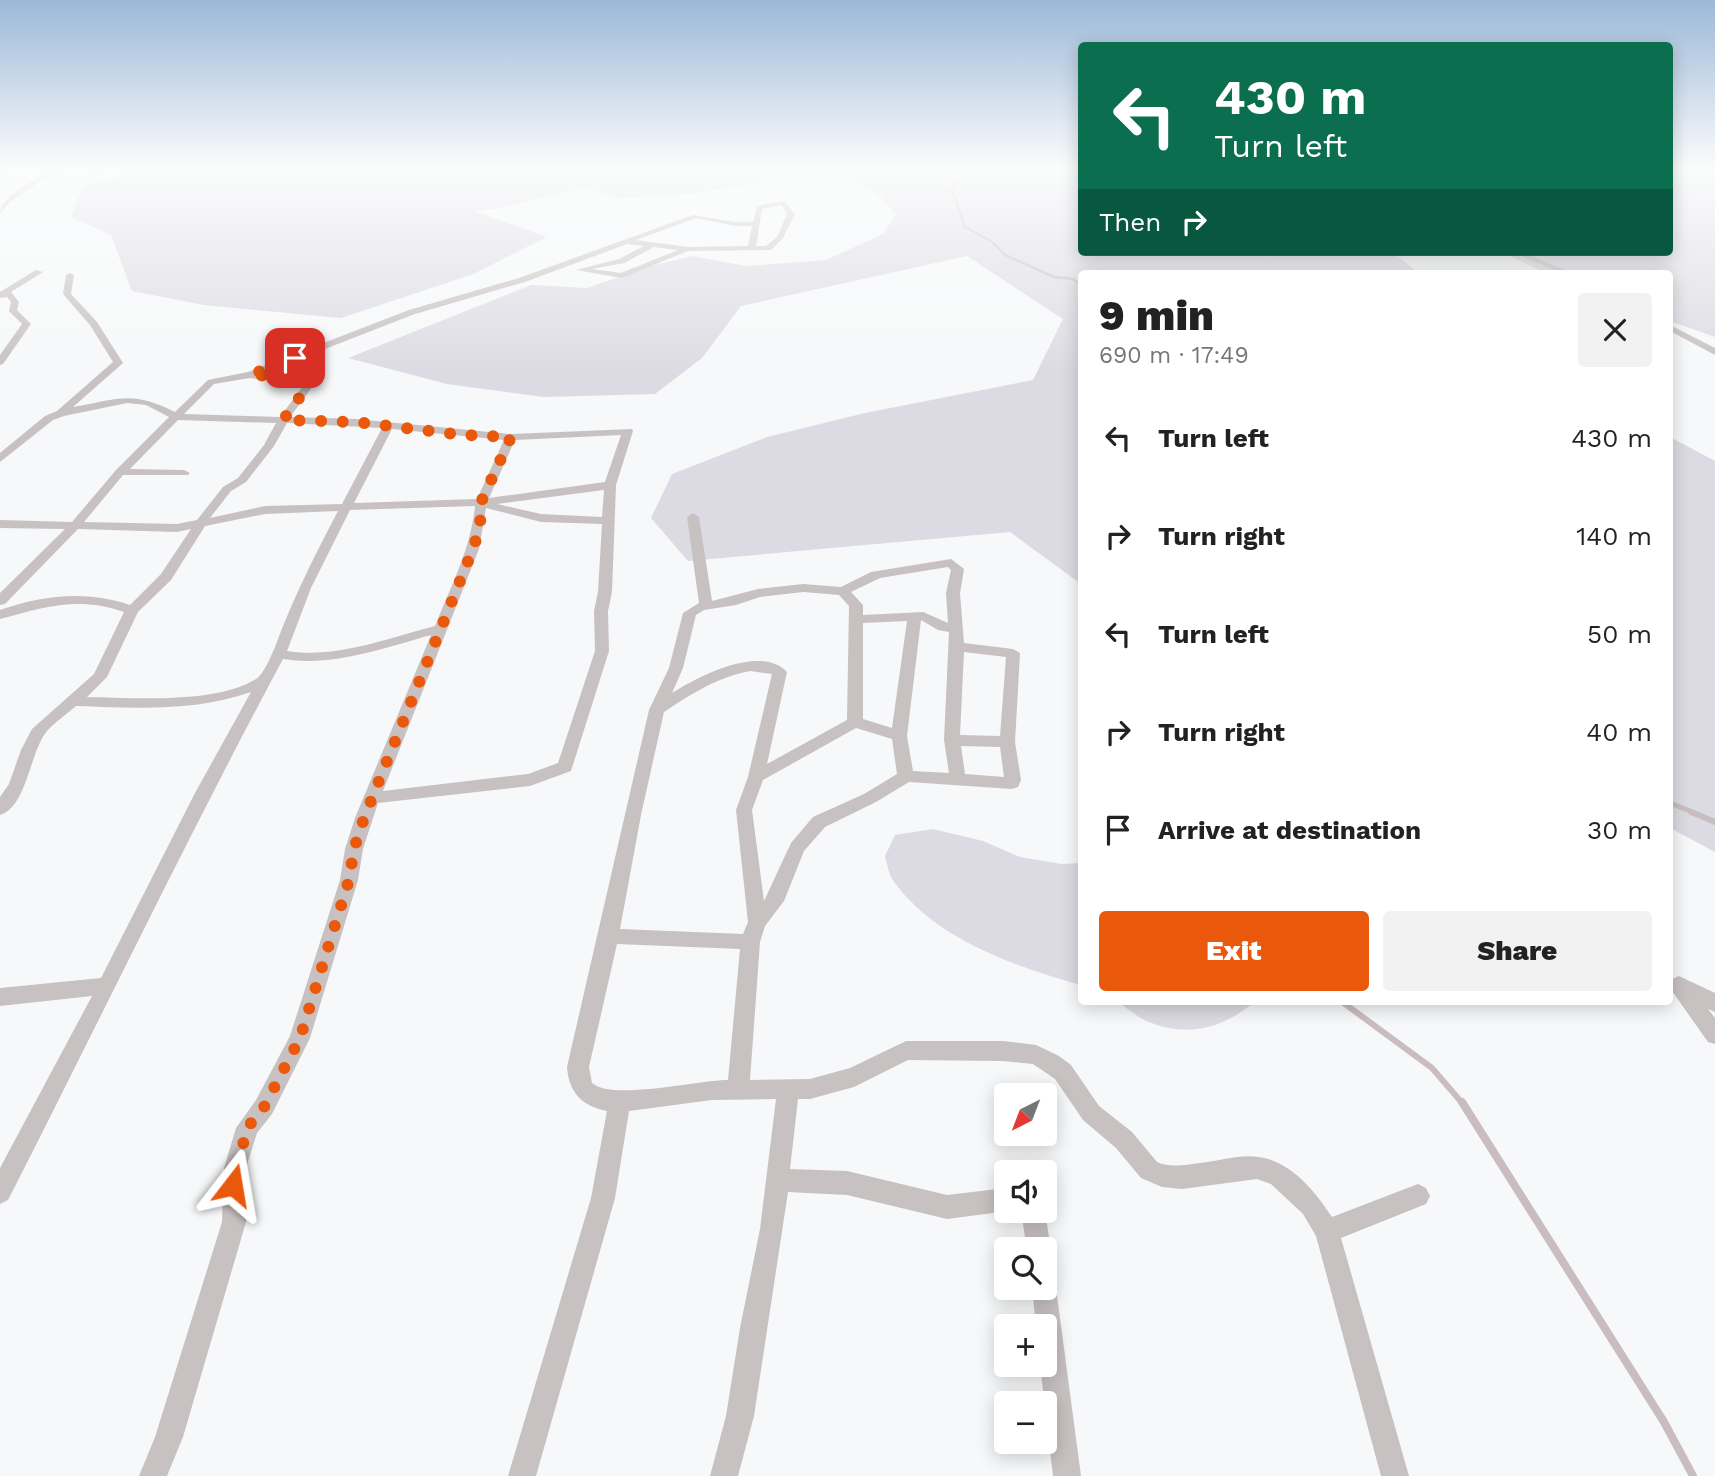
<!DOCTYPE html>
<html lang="en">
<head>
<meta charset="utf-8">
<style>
	:root { --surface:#fff; --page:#f2f2f2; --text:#222; --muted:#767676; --accent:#ea580c }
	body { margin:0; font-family:"Work Sans",sans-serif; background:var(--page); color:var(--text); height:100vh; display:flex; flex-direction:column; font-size:26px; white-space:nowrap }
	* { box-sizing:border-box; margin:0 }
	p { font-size:23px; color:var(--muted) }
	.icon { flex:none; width:38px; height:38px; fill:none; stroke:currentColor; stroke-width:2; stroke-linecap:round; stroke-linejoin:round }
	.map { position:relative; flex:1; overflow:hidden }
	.details { position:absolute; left:1078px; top:270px; width:595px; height:735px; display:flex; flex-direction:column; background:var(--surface); border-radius:7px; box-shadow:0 4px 18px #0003 }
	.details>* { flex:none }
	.guide { position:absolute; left:1078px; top:42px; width:595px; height:214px; border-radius:7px; box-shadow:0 4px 18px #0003; background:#0b6e4f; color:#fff; overflow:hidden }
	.needle { width:46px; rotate:222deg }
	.fabs { position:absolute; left:994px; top:1083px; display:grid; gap:14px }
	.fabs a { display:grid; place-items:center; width:63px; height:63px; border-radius:7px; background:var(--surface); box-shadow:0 4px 18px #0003; font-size:35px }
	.pin { position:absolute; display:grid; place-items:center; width:60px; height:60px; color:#fff; margin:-30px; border-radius:14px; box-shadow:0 4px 10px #0006 }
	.me { position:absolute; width:77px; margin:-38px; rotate:14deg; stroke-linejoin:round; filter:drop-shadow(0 0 5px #0008) }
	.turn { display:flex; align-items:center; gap:24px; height:147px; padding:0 21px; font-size:32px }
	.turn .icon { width:91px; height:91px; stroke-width:2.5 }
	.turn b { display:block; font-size:49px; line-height:60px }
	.then { display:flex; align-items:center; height:66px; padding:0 21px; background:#0003; gap:14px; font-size:26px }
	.round { display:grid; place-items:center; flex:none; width:74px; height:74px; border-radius:7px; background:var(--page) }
	.overview { display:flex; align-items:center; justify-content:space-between; height:119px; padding:0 21px }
	h1 { font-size:42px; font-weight:800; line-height:52px }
	.cta { display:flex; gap:14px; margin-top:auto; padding:14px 21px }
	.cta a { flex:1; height:80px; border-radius:7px; background:var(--accent); color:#fff; font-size:28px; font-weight:800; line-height:80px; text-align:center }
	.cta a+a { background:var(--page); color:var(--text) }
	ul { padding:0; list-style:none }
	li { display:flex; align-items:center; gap:21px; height:98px; padding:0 21px }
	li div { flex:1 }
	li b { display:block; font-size:26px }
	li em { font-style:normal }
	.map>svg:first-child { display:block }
	.green { fill:#dcdbe3 }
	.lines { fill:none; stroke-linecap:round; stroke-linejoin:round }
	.stream-far3 { stroke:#cabdbf; stroke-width:2.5 }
	.stream-far2 { stroke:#cabdbf; stroke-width:5 }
	.stream-far1 { stroke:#cabdbf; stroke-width:6 }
	.stream { stroke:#cabdbf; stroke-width:8 }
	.minor { fill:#c8c1c1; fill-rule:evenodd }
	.route { stroke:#ea580c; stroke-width:12; stroke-dasharray:0 21.6 }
</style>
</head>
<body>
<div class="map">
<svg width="1715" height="1476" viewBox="0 0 1715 1476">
	<rect width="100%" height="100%" fill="#f7f8f9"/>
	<path class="green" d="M154 167H1081L1082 252H1392L1419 273H1082L1081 584 1010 532 688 561 651 518 672 474 767 437 865 413 1033 380 1063 319 967 256 741 306 702 358 655 394 544 397 447 384 348 358 531 285 587 288 650 266 693 256 746 266 826 260 883 234 896 215 879 195 839 175 806 170 773 181 689 194 618 198 583 188 500 208 474 211 547 237 473 274 341 318 204 305 132 291 111 235 71 217 83 186Z
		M1670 167H1715V337L1670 321V273H1545L1502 252H1670Z
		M1670 437 1715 461V852L1670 828Z
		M933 829 983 841 1020 857 1062 864 1081 863V985C1014 966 937 940 894 882 889 875 887 864 885 856L895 835Z
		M1117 1001H1255C1225 1028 1187 1038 1149 1022 1138 1018 1127 1008 1117 1001Z"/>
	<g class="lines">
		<path class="stream-far3" d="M966 167 952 190 965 227 991 241 1005 255 1054 277 1073 279 1082 286"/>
		<path class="stream-far2" d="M1670 803 1695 813"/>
		<path class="stream-far1" d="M1691 812 1715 822
			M1341 1001 1432 1068 1463 1104"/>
		<path class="stream" d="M1462 1102 1664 1422 1693 1476"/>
		<path class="minor" d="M10 167 9 168 0 172V168Z
			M62 167H70L42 180 10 202 0 213C0 194 46 174 62 167Z
			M103 167H111L93 174 88 173Z
			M784 201 795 214 783 238 771 250 688 251 622 278 576 270 619 259 644 246 627 244 525 282 415 314 263 373 303 378 313 386 290 417 356 419 511 434 632 429 633 431 616 485 612 592 608 611 609 651 571 771 530 786 378 803 363 849 358 880 310 1038 272 1114 257 1133 246 1168V1222L183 1437 167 1476H139L155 1437 222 1222 224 1168 236 1128 256 1100 290 1036 340 880 345 849 355 818 431 635C384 648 333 667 283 659 188 836 100 1020 8 1200L0 1204V1168L92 996 0 1006V988L101 978 195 793 251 692C194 712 134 708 76 706 67 714 55 722 47 731 30 751 27 807 0 815V797L9 784 21 750 32 729 94 674 124 612C78 596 45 607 0 619V610C42 595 87 590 130 605L161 574 191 529 177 532 78 529 5 604 0 605V593L65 529 0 528V520L72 522 116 470 169 417 146 405 127 403 64 416 53 420 0 462V453L45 416 57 411 113 362 90 325 63 294 66 275 70 273 74 275 71 294 97 322 123 363 73 407C118 399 132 390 175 412L208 380 248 372 409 310 519 278 693 215 735 222H753L757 206ZM782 205 787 214 777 237 766 246H756L762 209ZM696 218 735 226H752L748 246 688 247 636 240ZM654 247 678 250 621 273 592 269 624 263ZM250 378 300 384 303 386 280 417 184 414 214 384ZM178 420 276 423 264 445 238 478 223 487 197 520 177 524 84 522 123 475H188L190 473 184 470 130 469ZM287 423 382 428 342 504 265 506 210 518 231 491 246 482 274 446ZM392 429 504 440 477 499 354 503ZM621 435 605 482 489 498 515 440ZM604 490 602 517 541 514 497 504ZM475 506C471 548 451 586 435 626 388 638 336 659 287 651L311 588 350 510ZM486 508 541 522 602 524 598 592 594 611 595 651 558 763 528 774 383 791 479 549ZM338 511C314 557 293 598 275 647 271 656 264 674 256 679 217 704 132 698 87 697L107 677 138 612 171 580 205 526 265 514Z
			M1512 252H1523L1572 273H1561Z
			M36 270 43 272 11 292 19 302 17 310 31 324 3 364 0 365V355L22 324 9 311 11 302 7 297 0 298V292Z
			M1670 325 1715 348V355L1670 331Z
			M693 513 699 517 712 601 758 589 803 584 841 587 871 572 951 559 964 569 960 593 964 643 1013 649 1020 653 1015 742 1021 780 1018 787 1012 789 909 782 876 802 825 827 804 851 784 901 765 926 760 942 750 1080 810 1079 850 1068 906 1041H1003L1036 1045 1059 1056 1071 1065 1099 1106 1132 1132 1157 1162C1170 1168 1186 1165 1200 1163 1218 1161 1241 1154 1259 1157 1292 1162 1315 1191 1332 1217L1418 1184 1426 1188 1430 1196 1426 1204 1341 1238 1409 1476H1381L1316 1236 1303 1214 1271 1184 1257 1179 1182 1189 1162 1187 1141 1178 1116 1148 1083 1120 1055 1079 1033 1064 1003 1061 908 1060 854 1087 810 1099H798L790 1169 847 1171 947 1195 1006 1188 1008 1211 947 1219 847 1195 788 1192 754 1416 738 1476H710L726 1416 740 1328 760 1229 776 1099 712 1100 629 1111 615 1198 536 1476H508L591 1198 607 1111C582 1106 569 1093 567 1067L649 710 669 668 683 613 699 603 687 517ZM948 567 951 570 946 593 948 623 923 612 863 615V605L851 592 880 578ZM803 592 839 595 849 606 847 720 767 764 787 672C760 644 699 676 672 693L683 668 696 615 704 610 736 605 760 597ZM921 620 938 630 949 632 944 740 949 773 913 771 907 736ZM907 621 892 728 863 719V623ZM964 652 1006 657 1000 736 960 735ZM750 671 772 674 748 777 736 810 748 922 743 934 620 929 641 815 664 712C691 694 718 677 750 671ZM856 728 892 739 897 774 864 794 813 817 791 843 764 901 752 810 763 780ZM961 746 1000 747 1004 777 965 774ZM617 944 740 949 728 1080C698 1080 613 1101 592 1083L589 1067Z
			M1679 976 1715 993V1012L1708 1009 1715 1018V1044L1708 1042 1672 991 1670 986 1672 979Z
			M1021 1211H1045L1051 1250 1048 1259 1045 1260V1250H1027Z
			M1045 1276 1053 1279 1056 1288 1081 1476H1053L1040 1365H1045V1326H1036L1032 1288H1045Z"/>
	</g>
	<linearGradient id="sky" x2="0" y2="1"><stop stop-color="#9cb8d8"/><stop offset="0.45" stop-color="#fbfcfc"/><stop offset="1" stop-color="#fbfcfc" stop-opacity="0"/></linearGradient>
	<rect width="1715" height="373" fill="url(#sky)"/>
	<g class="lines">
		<path class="route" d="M233 1185 247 1128 264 1107 300 1038 349 880 354 849 364 818 473 549 480 527 481 502 511 437 463 435 356 422 283 420 308 386 307 383 280 376 250 375 295 358"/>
	</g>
</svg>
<div class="fabs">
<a><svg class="needle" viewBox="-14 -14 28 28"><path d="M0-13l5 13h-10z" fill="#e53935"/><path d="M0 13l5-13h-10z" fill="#767676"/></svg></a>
<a><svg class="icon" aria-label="sound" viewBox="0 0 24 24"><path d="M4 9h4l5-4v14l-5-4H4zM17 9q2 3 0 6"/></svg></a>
<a><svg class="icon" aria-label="search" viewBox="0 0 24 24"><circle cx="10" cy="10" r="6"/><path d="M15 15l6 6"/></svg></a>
<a>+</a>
<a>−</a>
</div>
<div class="pin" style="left:295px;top:358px;background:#d93025"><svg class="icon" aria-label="arrive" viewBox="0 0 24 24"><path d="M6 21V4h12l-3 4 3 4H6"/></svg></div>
<svg class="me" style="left:233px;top:1185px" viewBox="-20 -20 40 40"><path d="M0-17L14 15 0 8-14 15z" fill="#ea580c" stroke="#fff" stroke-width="4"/></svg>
<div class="guide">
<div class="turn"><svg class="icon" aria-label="left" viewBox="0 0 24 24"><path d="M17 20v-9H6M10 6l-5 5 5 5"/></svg><div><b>430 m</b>Turn left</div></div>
<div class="then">Then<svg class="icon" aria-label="right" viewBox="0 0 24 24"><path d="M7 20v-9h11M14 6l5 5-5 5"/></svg></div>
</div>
<section class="details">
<div class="overview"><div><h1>9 min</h1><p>690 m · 17:49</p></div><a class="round"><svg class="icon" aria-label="close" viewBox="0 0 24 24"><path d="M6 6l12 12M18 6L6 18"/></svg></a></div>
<ul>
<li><svg class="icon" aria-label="left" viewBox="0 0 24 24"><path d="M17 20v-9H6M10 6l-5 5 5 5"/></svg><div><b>Turn left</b></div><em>430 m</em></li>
<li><svg class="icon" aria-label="right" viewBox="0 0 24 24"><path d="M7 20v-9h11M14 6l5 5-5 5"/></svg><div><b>Turn right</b></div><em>140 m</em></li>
<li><svg class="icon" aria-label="left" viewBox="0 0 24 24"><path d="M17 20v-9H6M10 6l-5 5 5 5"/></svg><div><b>Turn left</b></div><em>50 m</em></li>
<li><svg class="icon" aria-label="right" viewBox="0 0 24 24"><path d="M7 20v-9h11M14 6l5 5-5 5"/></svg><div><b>Turn right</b></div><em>40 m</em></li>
<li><svg class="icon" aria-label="arrive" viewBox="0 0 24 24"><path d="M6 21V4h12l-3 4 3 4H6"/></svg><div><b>Arrive at destination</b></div><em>30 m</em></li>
</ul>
<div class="cta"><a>Exit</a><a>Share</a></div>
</section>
</div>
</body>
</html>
